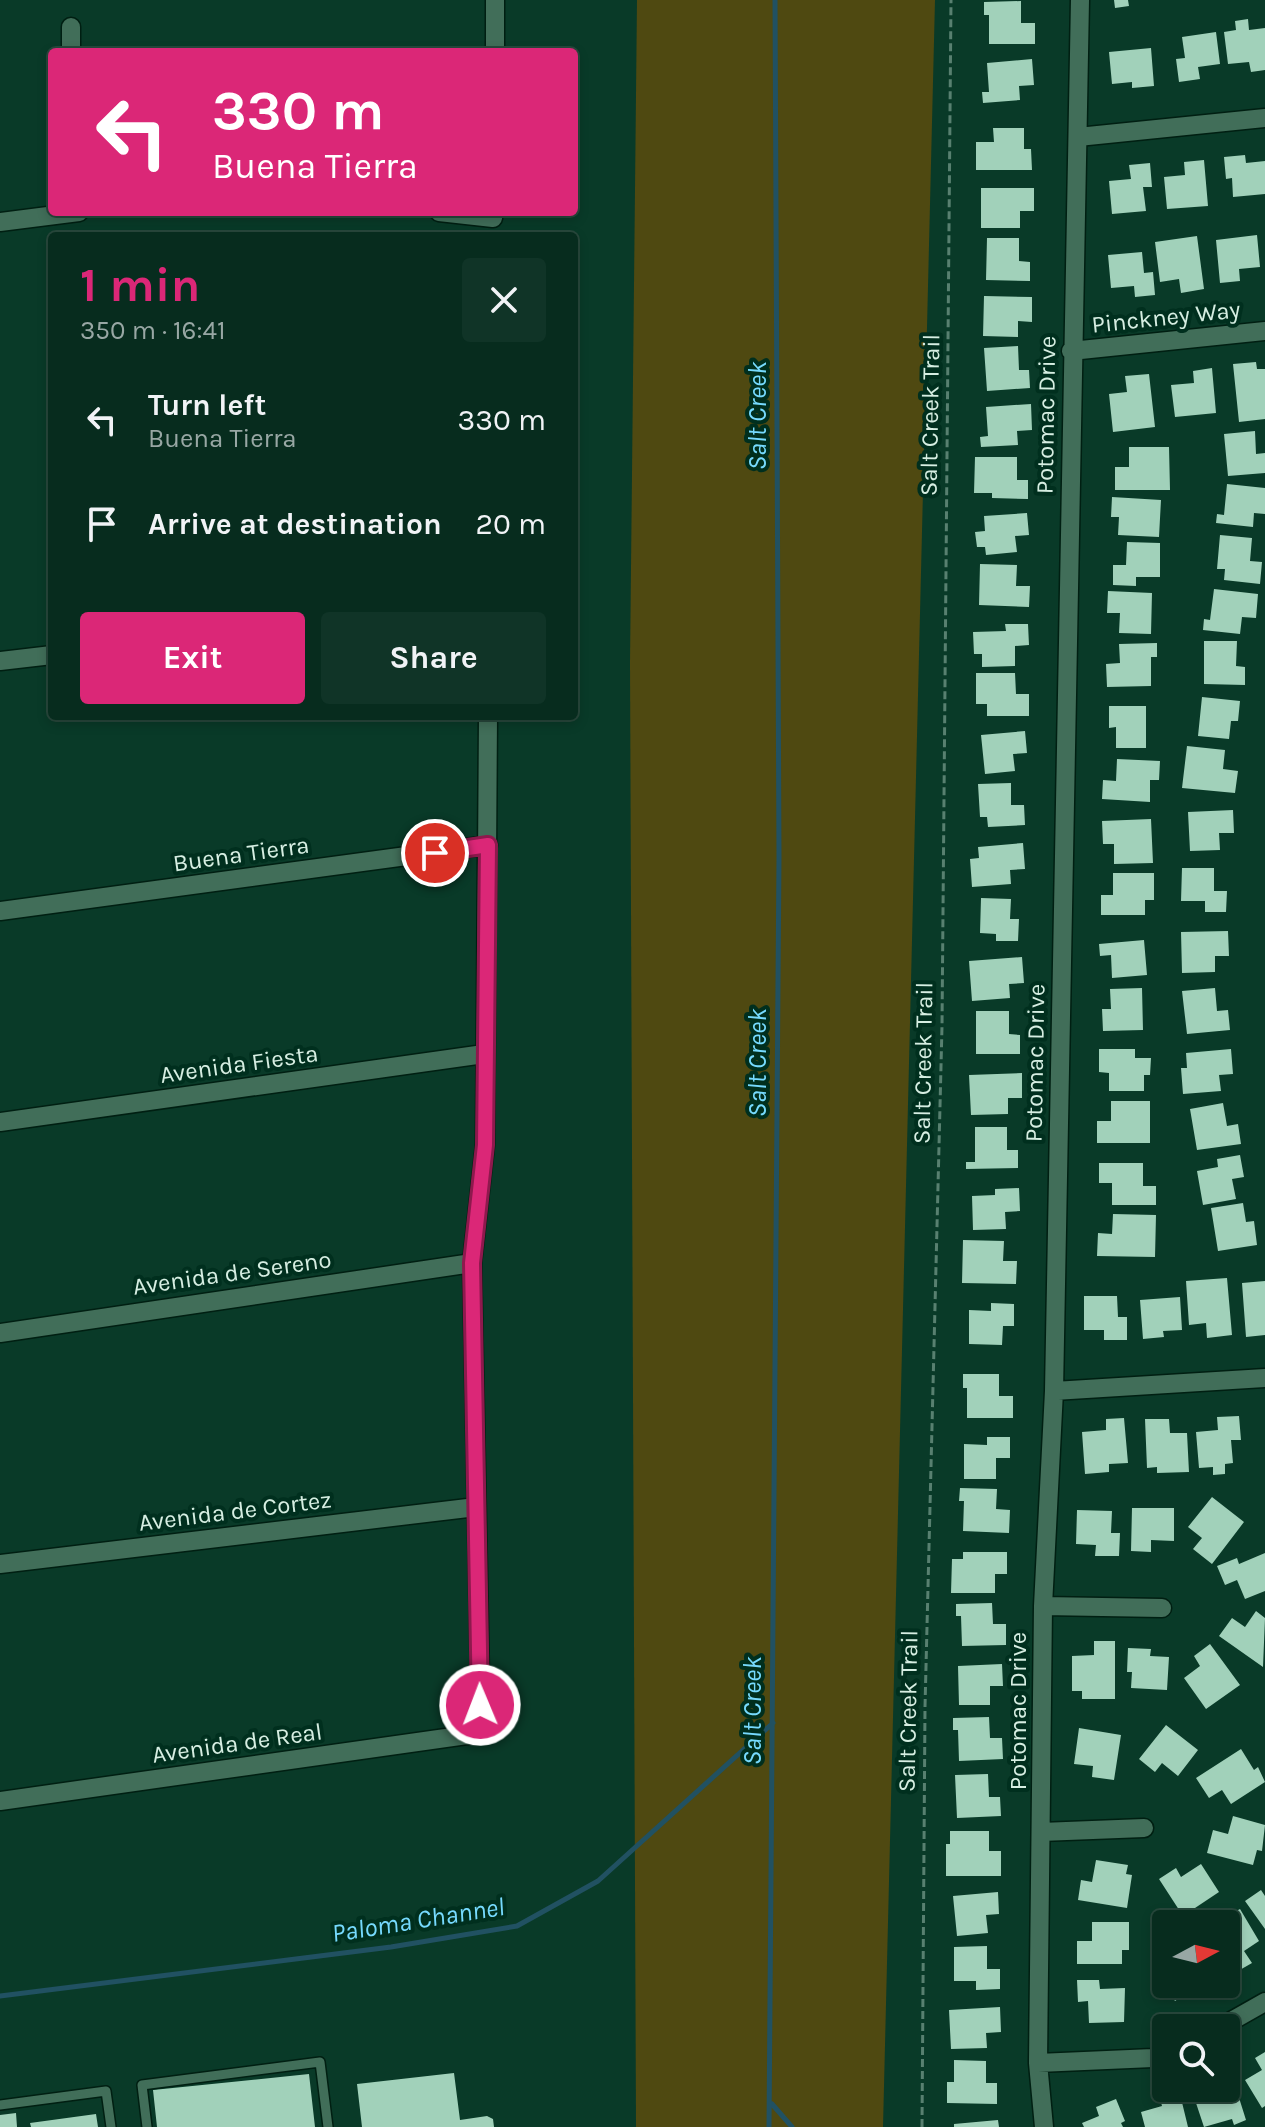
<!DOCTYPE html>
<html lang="en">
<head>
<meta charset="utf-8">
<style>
	:root { --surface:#072c1e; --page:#103427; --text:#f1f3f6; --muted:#98a7a4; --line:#28483c; --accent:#db2777 }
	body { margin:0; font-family:Karla,sans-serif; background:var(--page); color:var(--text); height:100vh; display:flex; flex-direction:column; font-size:30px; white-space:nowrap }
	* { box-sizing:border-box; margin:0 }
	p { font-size:26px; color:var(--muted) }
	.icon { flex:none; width:44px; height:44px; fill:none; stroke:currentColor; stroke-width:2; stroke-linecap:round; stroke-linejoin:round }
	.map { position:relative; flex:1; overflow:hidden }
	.details { position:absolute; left:48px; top:232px; width:530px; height:488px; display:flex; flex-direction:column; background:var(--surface); border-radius:8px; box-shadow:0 4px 12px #0003,0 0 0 2px var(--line) }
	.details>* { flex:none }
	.banner { position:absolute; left:48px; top:48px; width:530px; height:168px; border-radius:8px; box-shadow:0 4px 12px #0003,0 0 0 2px var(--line); background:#db2777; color:#fff; overflow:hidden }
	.needle { width:52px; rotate:83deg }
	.fabs { position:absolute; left:1152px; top:1910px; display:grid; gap:16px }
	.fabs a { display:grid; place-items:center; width:88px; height:88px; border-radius:8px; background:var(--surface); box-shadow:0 4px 12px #0003,0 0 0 2px var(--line); font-size:40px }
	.pin { position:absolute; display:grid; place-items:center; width:68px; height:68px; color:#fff; margin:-34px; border:4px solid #fff; border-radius:50%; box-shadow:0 2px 8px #0007 }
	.me { position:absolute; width:88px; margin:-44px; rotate:359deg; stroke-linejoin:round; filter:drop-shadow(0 0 6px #0008) }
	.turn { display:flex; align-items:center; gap:28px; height:168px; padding:0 32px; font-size:36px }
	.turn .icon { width:104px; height:104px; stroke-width:2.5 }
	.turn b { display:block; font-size:56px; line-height:68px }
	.round { display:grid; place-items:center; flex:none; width:84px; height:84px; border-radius:8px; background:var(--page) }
	.overview { display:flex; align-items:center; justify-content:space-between; height:136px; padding:0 32px }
	h1 { font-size:48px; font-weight:700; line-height:60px; color:var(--accent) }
	.action { display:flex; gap:16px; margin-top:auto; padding:16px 32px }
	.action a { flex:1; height:92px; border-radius:8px; background:var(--accent); color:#fff; font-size:32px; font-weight:700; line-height:92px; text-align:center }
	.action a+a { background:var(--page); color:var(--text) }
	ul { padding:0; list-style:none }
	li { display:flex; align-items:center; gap:24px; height:104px; padding:0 32px }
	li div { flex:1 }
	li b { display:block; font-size:30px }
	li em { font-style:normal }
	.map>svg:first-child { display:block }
	.green { fill:#4f4911 }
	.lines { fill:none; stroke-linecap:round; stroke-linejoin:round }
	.stream { stroke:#215162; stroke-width:5 }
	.building { fill:#a1d1ba }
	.lane-casing { stroke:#001f12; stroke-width:12 }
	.street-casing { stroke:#001f12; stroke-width:21 }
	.path { stroke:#588070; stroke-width:3; stroke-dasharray:8 4; stroke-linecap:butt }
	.lane { stroke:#416e59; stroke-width:9 }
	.street { stroke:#416e59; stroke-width:18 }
	.route-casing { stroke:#8e194d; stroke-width:20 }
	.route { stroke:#db2777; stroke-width:14 }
	.labels { text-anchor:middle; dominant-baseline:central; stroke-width:8; stroke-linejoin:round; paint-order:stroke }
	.street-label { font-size:24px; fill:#d6eee2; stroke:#002f1e }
	.water-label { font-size:26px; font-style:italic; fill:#76dafe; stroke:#002f1e }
</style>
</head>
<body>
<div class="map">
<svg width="1265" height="2127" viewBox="0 0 1265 2127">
	<rect width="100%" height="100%" fill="#093a28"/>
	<path class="green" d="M637 0H935L883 2127H636L630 663Z"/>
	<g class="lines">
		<path class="stream" d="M0 1996 391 1947 517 1926 598 1881 773 1723
			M772 2104 792 2127
			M769 2127 779 857 775 0"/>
	</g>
	<path class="building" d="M1114 0H1128L1129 6 1115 8Z
		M1021 1V23H1035V44H989V15H984V2Z
		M1248 19 1249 30 1265 28V70L1251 72 1249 62 1228 64 1224 32 1236 30 1235 21Z
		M1216 32 1220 64 1198 67 1200 79 1179 82 1176 59 1185 58 1182 37Z
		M1151 48 1154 86 1132 88V82L1112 84 1109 52Z
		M1032 59 1034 85 1019 86 1020 100 983 103 982 92H989L987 63Z
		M993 128H1024V149H1031L1032 170H976V142H994Z
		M1245 155 1246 163 1265 161V194L1233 197 1232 178 1226 179 1224 157Z
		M1204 160 1208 206 1167 209 1164 177 1185 175 1184 162Z
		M1150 163 1152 187H1143L1146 211 1112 214 1109 181 1131 179 1129 165Z
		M981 188H1034V211H1020V228H981Z
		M1257 235 1260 267 1239 269 1240 281 1220 283 1216 240Z
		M1197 236 1204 289 1181 293 1179 279 1160 282 1155 242Z
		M987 238H1019V261L1030 262V281L986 280Z
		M1142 252 1144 273 1153 272 1155 295 1135 297 1134 286 1111 288 1108 255Z
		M984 296 1032 297V322L1018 321V337L983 336Z
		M1018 346 1019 370H1029L1030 388 987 391 984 348Z
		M1256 362 1257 369H1265V419L1239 422 1233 364Z
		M1212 368 1216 413 1175 417 1171 385 1194 383 1193 371Z
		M1149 374 1155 427 1113 432 1109 394 1127 392 1125 376Z
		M1031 404 1032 430 1017 431 1018 445 981 447 980 437 988 436 986 407Z
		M1255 431 1256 454 1265 453V473L1228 476 1224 434Z
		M1129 447H1169L1170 490H1115V467H1129Z
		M975 457H1017V480H1028V499L992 498V493H974Z
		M1227 484 1265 488V514L1254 513 1253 527 1216 523 1217 514 1224 515Z
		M1112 497 1161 500 1159 537 1118 535 1119 517H1111Z
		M1027 513 1029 535 1015 536 1017 552 986 555 985 547H977L975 532 985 531 984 516Z
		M1220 535 1252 538 1250 561 1262 562 1260 584 1224 580 1225 569H1217Z
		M1127 542 1160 543V577H1136V586L1113 585V565H1126Z
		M980 564 1017 565 1016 586H1030L1029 607 979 605Z
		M1214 589 1258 594 1256 618 1242 617 1240 634 1203 630 1204 619 1210 620Z
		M1108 591 1152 593 1151 634 1119 633 1120 613H1107Z
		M1005 624H1028L1029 645 1015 646V666L982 667V654H974L973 632 1006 631Z
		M1204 641H1237L1236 666 1245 667V685L1204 684Z
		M1157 643V657H1151V686L1107 687 1106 664 1120 663 1119 644Z
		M976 673H1015L1016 694H1029V716H987V704H976Z
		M1202 697 1240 701 1238 721H1231L1229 739 1198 736Z
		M1109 706H1146V748H1116V727L1109 728Z
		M1025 731 1027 753 1013 754 1015 771 985 774 981 735Z
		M1187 746 1225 750 1223 769 1238 771 1235 793 1182 788Z
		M1117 759 1160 761 1159 780H1150V802L1102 799 1103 780 1116 781Z
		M1011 783V805H1024L1025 825 988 827 987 817H980L978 784Z
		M1233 810 1234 833H1219L1220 850 1190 851 1188 812Z
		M1151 819 1153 863 1114 864V844H1103L1102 821Z
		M1023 843 1025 869 1010 870 1011 884 972 887 970 859 979 858 978 847Z
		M1182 868H1214V891H1227L1226 912H1205V901H1181Z
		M1113 873H1154V900H1145V915H1101V895H1113Z
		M981 898 1011 899 1010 919H1019L1018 941H996V934L980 933Z
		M1228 931 1229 956H1215V972L1182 973 1181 932Z
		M1144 940 1147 975 1112 978 1111 955 1100 956 1099 944Z
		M1022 957 1024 983 1009 984 1010 998 972 1001 969 961Z
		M1142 988 1143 1030 1103 1031 1102 1009H1111L1110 989Z
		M1215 988 1217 1011 1228 1010 1230 1030 1187 1034 1182 991Z
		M976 1011H1009V1034L1020 1035V1054H976Z
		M1099 1049H1135V1058H1151L1150 1075H1144V1091H1109V1073L1099 1072Z
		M1231 1049 1233 1074 1219 1075 1221 1091 1183 1094 1181 1068H1187L1186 1053Z
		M1022 1073V1098H1008V1114L971 1115 969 1075Z
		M1111 1101H1150V1143H1097V1121H1111Z
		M1223 1103 1227 1126 1238 1124 1241 1144 1197 1150 1190 1109Z
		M975 1127H1007V1150H1018V1168L966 1169V1162H975Z
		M1240 1155 1244 1177 1232 1179 1236 1199 1203 1205 1197 1171 1218 1167 1217 1159Z
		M1099 1163H1143V1186H1156V1205H1112V1183H1099Z
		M1019 1188 1020 1211 1005 1212 1006 1229 973 1230 972 1196 995 1195V1189Z
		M1243 1203 1246 1222 1254 1221 1257 1245 1218 1251 1211 1208Z
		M1113 1214 1156 1215 1155 1257 1097 1256 1098 1233 1112 1234Z
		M963 1240 1004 1241 1003 1261H1017L1016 1284 962 1283Z
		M1227 1278 1232 1335 1207 1338 1206 1323 1189 1325 1186 1281Z
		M1265 1281V1335L1246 1337 1242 1283Z
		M1084 1296H1117L1118 1317H1127V1340H1104V1330H1084Z
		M1180 1297 1182 1330 1163 1331 1164 1337 1143 1339 1140 1300Z
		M991 1303 1014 1304V1326H1003L1002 1345 969 1344V1310L991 1311Z
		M963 1374H999V1396H1013V1418H967V1388H963Z
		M1239 1416 1241 1440H1231L1233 1463 1225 1464V1474L1213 1475V1467L1199 1468 1196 1432 1218 1430 1217 1417Z
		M1124 1418 1128 1463 1109 1464V1472L1085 1474 1082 1432 1106 1430V1419Z
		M1145 1419H1169L1170 1433H1187L1189 1472 1157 1473V1467L1147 1468Z
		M987 1437H1010V1458H996V1479H964V1444L987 1445Z
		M960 1488 997 1489 996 1509 1010 1510 1009 1533 963 1531 964 1501H959Z
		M1212 1497 1244 1522 1212 1564 1193 1549 1202 1538 1188 1527Z
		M1132 1508H1174V1541L1151 1540V1552L1131 1551Z
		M1077 1510 1112 1511 1111 1533H1120L1119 1556H1095L1096 1545 1076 1544Z
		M963 1552H1007V1574H995V1593H951L952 1559H963Z
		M1265 1553V1591L1245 1599 1237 1580 1225 1585 1217 1566 1237 1558 1239 1564Z
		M992 1603 993 1624H1006V1645L962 1646 961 1616H956V1604Z
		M1256 1611 1265 1618 1263 1667 1219 1636 1232 1618 1245 1627Z
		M1094 1641H1115V1699H1082V1691H1072V1656L1094 1655Z
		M1210 1644 1240 1685 1206 1709 1184 1678 1200 1666 1194 1656Z
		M1128 1648 1151 1649 1150 1656 1169 1657 1167 1690 1131 1688 1132 1672H1127Z
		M1002 1664 1003 1686H990V1705H959L958 1666Z
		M989 1717 990 1738H1002L1003 1759 959 1761 958 1730H953V1718Z
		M1166 1725 1198 1750 1178 1776 1162 1763 1155 1772 1139 1759Z
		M1079 1728 1121 1735 1114 1780 1092 1777 1093 1766 1074 1764Z
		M1241 1749 1254 1770 1258 1767 1265 1782 1231 1804 1222 1790 1209 1798 1196 1778Z
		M988 1774 989 1797H1000L1001 1816 957 1818 955 1775Z
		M1233 1816 1265 1825 1262 1851 1257 1850 1253 1865 1207 1853 1213 1830 1228 1834Z
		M950 1831H989V1851H1001V1876H946V1844H950Z
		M1096 1860 1128 1865 1126 1874 1132 1875 1127 1908 1078 1900 1081 1880 1092 1882Z
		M1201 1864 1219 1892 1183 1916 1159 1879 1176 1868 1181 1877Z
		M1261 1890 1265 1896V1929L1245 1901Z
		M998 1892 999 1914 986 1915 988 1933 957 1936 953 1896Z
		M1240 1909 1259 1941 1244 1951 1252 1963 1231 1975 1226 1967V1926L1231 1923 1227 1916Z
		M1092 1922H1129V1950H1122V1964H1077V1941H1092Z
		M987 1946V1969H1000V1989L976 1990V1981H954V1947Z
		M1166 1966V1984H1214L1216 1987 1199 1998 1193 1989 1175 2001 1156 1972Z
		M1077 1980H1099L1100 1989 1125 1988 1124 2022 1089 2023 1088 2001 1078 2002Z
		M1000 2007 1001 2032 986 2033 987 2048 951 2049 949 2010Z
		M1265 2052V2106L1262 2108 1245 2080 1262 2070 1255 2058Z
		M954 2060 986 2061V2083H997V2104L947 2103V2082H954Z
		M454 2073 460 2120 487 2116 493 2119 494 2127H362L357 2084Z
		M309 2074 315 2127H157L153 2090Z
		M1235 2085 1246 2120 1234 2125 1232 2119 1204 2127 1191 2088 1218 2091Z
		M1179 2090 1188 2127H1145L1141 2112 1162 2106 1159 2095Z
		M1116 2099 1125 2121 1121 2123 1123 2127H1084L1082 2123 1099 2116 1096 2107Z
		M16 2113 17 2127H0V2115Z
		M96 2114 98 2127H31L30 2123Z
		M998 2120 999 2127H954V2124Z"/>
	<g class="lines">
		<defs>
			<path id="lane" d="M0 2105 106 2091 111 2127
				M147 2127 142 2085 320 2062 328 2127"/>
			<path id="street" d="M71 27V52
				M495 52V0
				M1078 137 1265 118
				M439 212 493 218
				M0 222 79 212
				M1071 351 1265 331
				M0 661 52 655
				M0 911 488 845
				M0 1122 484 1054
				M0 1333 472 1263
				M1054 1391 1265 1378
				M0 1564 476 1507
				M1043 1606 1162 1608
				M0 1801 481 1733 472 1263 485 1145 488 716
				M1041 1832 1144 1828
				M1219 2028 1265 2002
				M1038 2063 1153 2058 1166 2052
				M1044 2127 1038 2063 1043 1606 1054 1391 1080 0"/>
		</defs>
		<use href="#lane" class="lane-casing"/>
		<use href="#street" class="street-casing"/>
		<path class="path" d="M922 2127 925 1707 942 1026 951 0"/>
		<use href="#lane" class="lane"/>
		<use href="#street" class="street"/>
	</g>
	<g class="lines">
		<defs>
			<path id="route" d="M435 853 488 845 485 1145 472 1263 480 1705"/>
		</defs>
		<use href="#route" class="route-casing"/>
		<use href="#route" class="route"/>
	</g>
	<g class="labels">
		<g class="street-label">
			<text transform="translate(1166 317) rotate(-6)">Pinckney Way</text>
			<text transform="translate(930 415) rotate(-89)">Salt Creek Trail</text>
			<text transform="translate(1046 415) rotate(-89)">Potomac Drive</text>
			<text transform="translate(241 854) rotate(-8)">Buena Tierra</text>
			<text transform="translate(923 1063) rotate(-89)">Salt Creek Trail</text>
			<text transform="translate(1035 1063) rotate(-89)">Potomac Drive</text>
			<text transform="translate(239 1064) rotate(-8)">Avenida Fiesta</text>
			<text transform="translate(232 1273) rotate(-8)">Avenida de Sereno</text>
			<text transform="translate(235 1511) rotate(-7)">Avenida de Cortez</text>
			<text transform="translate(908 1711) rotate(-89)">Salt Creek Trail</text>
			<text transform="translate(1018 1711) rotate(-90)">Potomac Drive</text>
			<text transform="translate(237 1743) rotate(-8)">Avenida de Real</text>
		</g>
		<g class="water-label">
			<text transform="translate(757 416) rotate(-90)">Salt Creek</text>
			<text transform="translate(757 1063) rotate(-90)">Salt Creek</text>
			<text transform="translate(752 1711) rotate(-90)">Salt Creek</text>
			<text transform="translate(418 1920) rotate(-9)">Paloma Channel</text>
		</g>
	</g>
</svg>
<div class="fabs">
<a><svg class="needle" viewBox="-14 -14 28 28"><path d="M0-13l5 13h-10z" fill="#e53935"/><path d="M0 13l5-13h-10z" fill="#98a7a4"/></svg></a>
<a><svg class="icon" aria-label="search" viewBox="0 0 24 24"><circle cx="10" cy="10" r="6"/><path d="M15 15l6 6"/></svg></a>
</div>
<div class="pin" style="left:435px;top:853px;background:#d93025"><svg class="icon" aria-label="arrive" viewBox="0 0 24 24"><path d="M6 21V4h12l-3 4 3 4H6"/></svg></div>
<svg class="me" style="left:480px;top:1705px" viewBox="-20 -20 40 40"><circle r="17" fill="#db2777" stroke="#fff" stroke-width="3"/><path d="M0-11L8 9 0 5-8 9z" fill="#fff"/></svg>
<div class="banner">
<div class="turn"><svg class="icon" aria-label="left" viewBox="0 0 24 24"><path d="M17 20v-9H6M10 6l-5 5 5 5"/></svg><div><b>330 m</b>Buena Tierra</div></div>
</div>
<section class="details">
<div class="overview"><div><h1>1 min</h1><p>350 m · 16:41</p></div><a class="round"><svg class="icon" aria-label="close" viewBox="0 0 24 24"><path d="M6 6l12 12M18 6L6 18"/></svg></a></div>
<ul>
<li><svg class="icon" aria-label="left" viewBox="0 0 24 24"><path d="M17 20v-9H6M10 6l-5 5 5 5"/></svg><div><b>Turn left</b><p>Buena Tierra</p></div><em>330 m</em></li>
<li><svg class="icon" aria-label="arrive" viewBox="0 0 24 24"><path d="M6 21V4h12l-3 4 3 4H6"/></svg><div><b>Arrive at destination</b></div><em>20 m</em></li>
</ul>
<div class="action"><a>Exit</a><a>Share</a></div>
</section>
</div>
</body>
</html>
